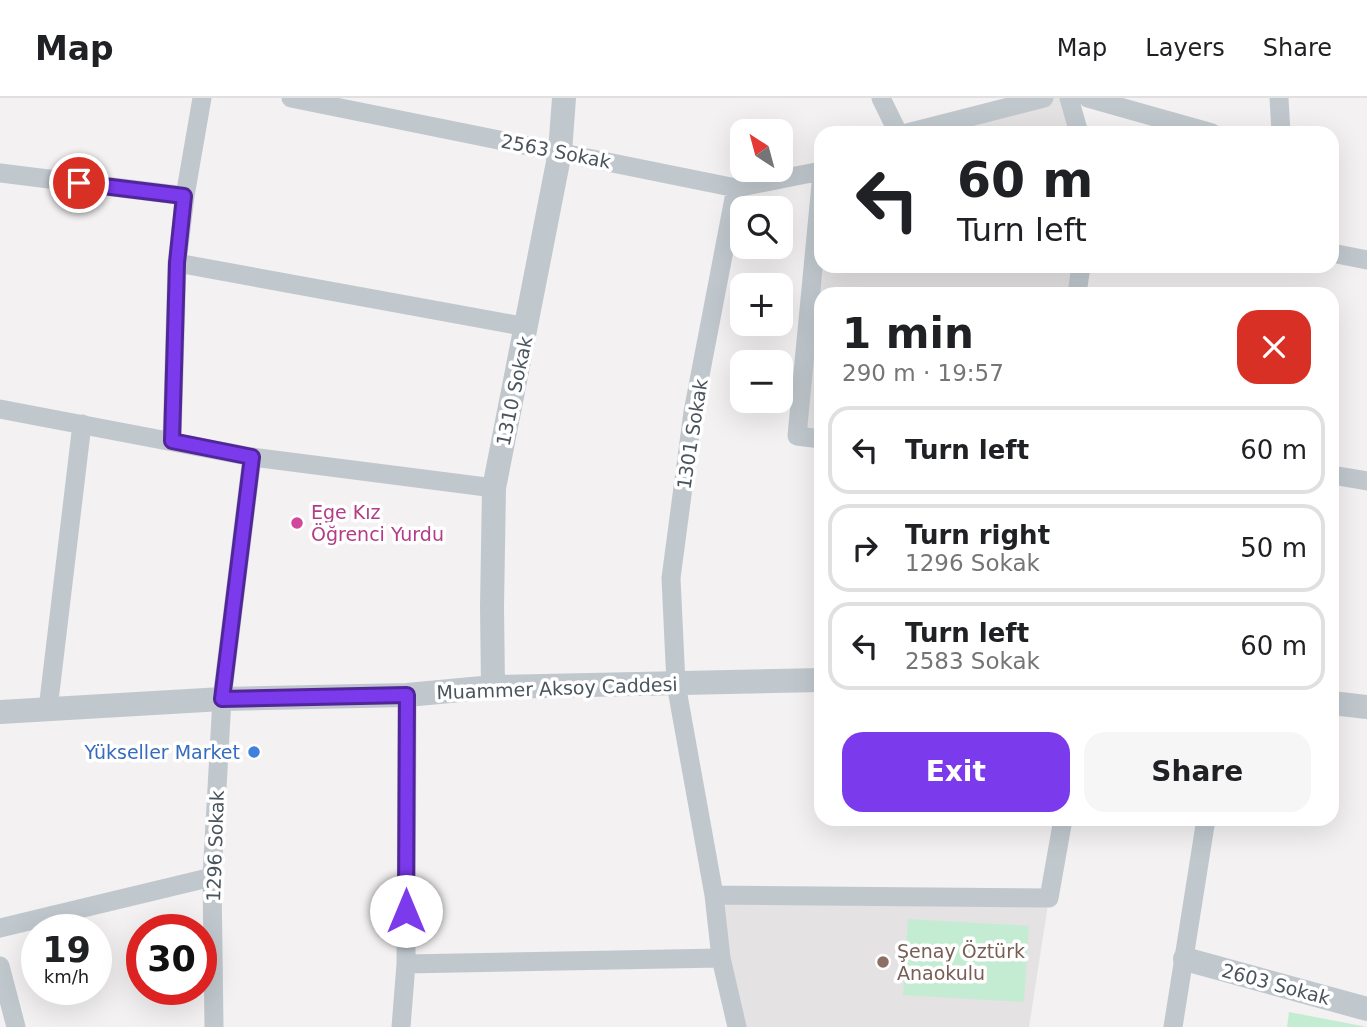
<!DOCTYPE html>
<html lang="en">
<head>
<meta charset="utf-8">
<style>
	:root { --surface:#fff; --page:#f6f6f6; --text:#202124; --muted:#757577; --line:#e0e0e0; --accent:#7c3aed }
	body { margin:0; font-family:"DejaVu Sans",sans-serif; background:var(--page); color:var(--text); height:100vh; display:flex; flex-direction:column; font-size:26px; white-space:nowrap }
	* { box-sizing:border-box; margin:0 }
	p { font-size:23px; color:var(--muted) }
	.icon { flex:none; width:38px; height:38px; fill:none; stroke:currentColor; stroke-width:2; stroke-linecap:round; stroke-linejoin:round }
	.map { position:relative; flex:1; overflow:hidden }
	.sheet { position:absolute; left:814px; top:189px; width:525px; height:539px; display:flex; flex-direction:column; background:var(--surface); border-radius:21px; box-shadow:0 7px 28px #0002 }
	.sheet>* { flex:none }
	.hud { position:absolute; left:814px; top:28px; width:525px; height:147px; border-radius:21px; box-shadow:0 7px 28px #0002; background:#fff; color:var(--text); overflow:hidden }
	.needle { width:46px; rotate:324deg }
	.fabs { position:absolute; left:730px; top:21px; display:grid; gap:14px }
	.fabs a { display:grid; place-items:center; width:63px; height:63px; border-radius:14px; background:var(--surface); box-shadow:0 7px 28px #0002; font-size:35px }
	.speed { position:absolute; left:21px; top:816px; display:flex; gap:14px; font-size:35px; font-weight:700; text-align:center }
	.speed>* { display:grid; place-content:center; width:91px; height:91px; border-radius:50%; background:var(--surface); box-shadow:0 7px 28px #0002; line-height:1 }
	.speed small { font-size:18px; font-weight:400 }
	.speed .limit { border:10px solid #d22; background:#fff; color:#111 }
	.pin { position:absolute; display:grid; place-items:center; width:60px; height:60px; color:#fff; margin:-30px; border:4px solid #fff; border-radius:50%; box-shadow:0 2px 7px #0007 }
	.me { position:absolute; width:77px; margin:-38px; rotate:0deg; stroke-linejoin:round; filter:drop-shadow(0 0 5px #0008) }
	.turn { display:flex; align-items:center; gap:24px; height:147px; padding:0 28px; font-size:32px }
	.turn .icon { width:91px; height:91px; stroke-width:2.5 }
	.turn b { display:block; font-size:49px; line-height:60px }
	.round { display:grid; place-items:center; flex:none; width:74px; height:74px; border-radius:21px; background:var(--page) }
	.summary { display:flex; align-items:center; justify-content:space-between; height:119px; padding:0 28px }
	h1 { font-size:42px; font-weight:700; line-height:52px }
	.action { display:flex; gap:14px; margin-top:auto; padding:14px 28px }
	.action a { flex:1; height:80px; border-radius:21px; background:var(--accent); color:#fff; font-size:28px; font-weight:700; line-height:80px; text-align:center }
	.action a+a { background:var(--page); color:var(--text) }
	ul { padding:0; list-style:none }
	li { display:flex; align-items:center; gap:21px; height:88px; margin:0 14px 10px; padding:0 14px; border:4px solid var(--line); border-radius:21px }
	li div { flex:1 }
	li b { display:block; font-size:26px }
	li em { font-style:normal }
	header { display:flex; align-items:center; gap:42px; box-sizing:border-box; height:98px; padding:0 35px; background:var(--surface); border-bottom:2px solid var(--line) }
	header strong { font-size:33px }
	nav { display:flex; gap:38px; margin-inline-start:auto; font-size:24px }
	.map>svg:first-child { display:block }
	.education { fill:#e4e2e2 }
	.green { fill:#c4ecd3 }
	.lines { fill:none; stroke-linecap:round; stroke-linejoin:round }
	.minor { stroke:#c0c8ce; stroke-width:19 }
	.tertiary { stroke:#c0c8ce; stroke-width:24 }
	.route-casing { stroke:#51269a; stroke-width:18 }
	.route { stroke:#7c3aed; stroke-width:12 }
	.hotel-dot { fill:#d1479c; stroke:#fff; stroke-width:2.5 }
	.shop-dot { fill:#3f7fe0; stroke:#fff; stroke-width:2.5 }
	.education-dot { fill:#8d6e63; stroke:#fff; stroke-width:2.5 }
	.labels { text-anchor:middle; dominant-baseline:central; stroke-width:7; stroke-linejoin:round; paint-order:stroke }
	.street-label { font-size:19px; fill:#4a545d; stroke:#fff }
	.hotel-label { font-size:19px; fill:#b23c85; stroke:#fff; text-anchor:start }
	.shop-label { font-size:19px; fill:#366cbe; stroke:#fff; text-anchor:end }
	.education-label { font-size:19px; fill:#785e54; stroke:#fff; text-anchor:start }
</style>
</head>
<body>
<header>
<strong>Map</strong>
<nav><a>Map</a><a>Layers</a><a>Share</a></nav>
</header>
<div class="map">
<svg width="1367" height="929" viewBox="0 0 1367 929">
	<rect width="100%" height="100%" fill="#f3f1f1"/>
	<path class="education" d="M1044 0H1068L1075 35H907Z
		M821 168H1081L1077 196H821V341L797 338Z
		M714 797 1049 800 1029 929H740Z"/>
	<path class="green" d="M908 821 1029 828 1024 904 903 897Z
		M1289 914 1367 929H1287Z"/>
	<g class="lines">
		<path class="minor" d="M291 0 736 90 821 73
			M881 0 898 35
			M1069 0 1079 35
			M1088 0 1212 35
			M1279 0 1281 35
			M907 35 1044 0
			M0 75 185 98
			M821 86 797 338 821 341
			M736 90 693 314 671 480 676 586 714 797 721 860 737 929
			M1332 155 1367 162
			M177 165 527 229
			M1077 196 1081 168
			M0 311 252 359 494 390
			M172 343 177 165 185 98 202 0
			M1332 377 1367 383
			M48 611 82 326
			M714 797 1049 800 1063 721
			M0 830 212 779
			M406 866 721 860
			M0 868 16 929
			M214 929 212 779 222 601 252 359
			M401 929 406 866 407 597
			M1173 929 1206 721"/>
		<path class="tertiary" d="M493 589 492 509 494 390 560 54 564 0
			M1332 605 1367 609
			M0 614 222 601 407 597 493 589 821 582
			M1185 861 1367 911"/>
	</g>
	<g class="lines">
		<defs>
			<path id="route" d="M79 85 184 98 177 165 172 343 252 359 222 601 407 597 406 813"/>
		</defs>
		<use href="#route" class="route-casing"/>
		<use href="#route" class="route"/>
	</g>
	<circle class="hotel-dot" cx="297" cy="425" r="7"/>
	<circle class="shop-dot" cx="254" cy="654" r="7"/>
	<circle class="education-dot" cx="883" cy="864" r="7"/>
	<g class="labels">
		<g class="street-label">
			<text transform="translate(556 53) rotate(11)">2563 Sokak</text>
			<text transform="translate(514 293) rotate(-78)">1310 Sokak</text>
			<text transform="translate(692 336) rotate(-81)">1301 Sokak</text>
			<text transform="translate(557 590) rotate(-2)">Muammer Aksoy Caddesi</text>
			<text transform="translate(215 748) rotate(-88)">1296 Sokak</text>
			<text transform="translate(1276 886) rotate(15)">2603 Sokak</text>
		</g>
		<g class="hotel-label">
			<text x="311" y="414">Ege Kız<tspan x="311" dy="22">Öğrenci Yurdu</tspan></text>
		</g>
		<g class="shop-label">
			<text x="240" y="654">Yükseller Market</text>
		</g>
		<g class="education-label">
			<text x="897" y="853">Şenay Öztürk<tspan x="897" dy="22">Anaokulu</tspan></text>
		</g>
	</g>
</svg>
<div class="fabs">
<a><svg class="needle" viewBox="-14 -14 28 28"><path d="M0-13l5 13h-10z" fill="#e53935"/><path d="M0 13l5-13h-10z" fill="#757577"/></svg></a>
<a><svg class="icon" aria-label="search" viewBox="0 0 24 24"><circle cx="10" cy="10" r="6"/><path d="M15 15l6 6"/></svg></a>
<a>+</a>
<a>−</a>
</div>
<div class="speed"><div>19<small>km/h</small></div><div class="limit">30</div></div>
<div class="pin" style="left:79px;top:85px;background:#d93025"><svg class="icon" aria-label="arrive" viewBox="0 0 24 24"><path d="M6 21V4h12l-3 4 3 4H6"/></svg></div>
<svg class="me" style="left:406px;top:813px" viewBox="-20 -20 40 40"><circle r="19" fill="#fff"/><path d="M0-13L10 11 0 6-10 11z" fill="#7c3aed"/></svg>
<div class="hud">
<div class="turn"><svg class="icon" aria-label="left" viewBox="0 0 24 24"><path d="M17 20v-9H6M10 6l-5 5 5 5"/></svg><div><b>60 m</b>Turn left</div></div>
</div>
<section class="sheet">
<div class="summary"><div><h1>1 min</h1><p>290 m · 19:57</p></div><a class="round" style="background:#d93025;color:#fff"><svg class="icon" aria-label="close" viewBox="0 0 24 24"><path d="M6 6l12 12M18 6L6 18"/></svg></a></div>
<ul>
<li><svg class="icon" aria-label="left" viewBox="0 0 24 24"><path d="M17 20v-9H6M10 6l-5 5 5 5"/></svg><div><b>Turn left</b></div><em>60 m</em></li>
<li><svg class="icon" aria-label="right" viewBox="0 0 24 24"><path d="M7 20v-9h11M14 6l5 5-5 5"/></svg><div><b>Turn right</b><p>1296 Sokak</p></div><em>50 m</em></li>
<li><svg class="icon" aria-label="left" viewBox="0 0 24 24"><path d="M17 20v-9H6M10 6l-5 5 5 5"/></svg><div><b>Turn left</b><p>2583 Sokak</p></div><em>60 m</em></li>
</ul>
<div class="action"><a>Exit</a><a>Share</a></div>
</section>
</div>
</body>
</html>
